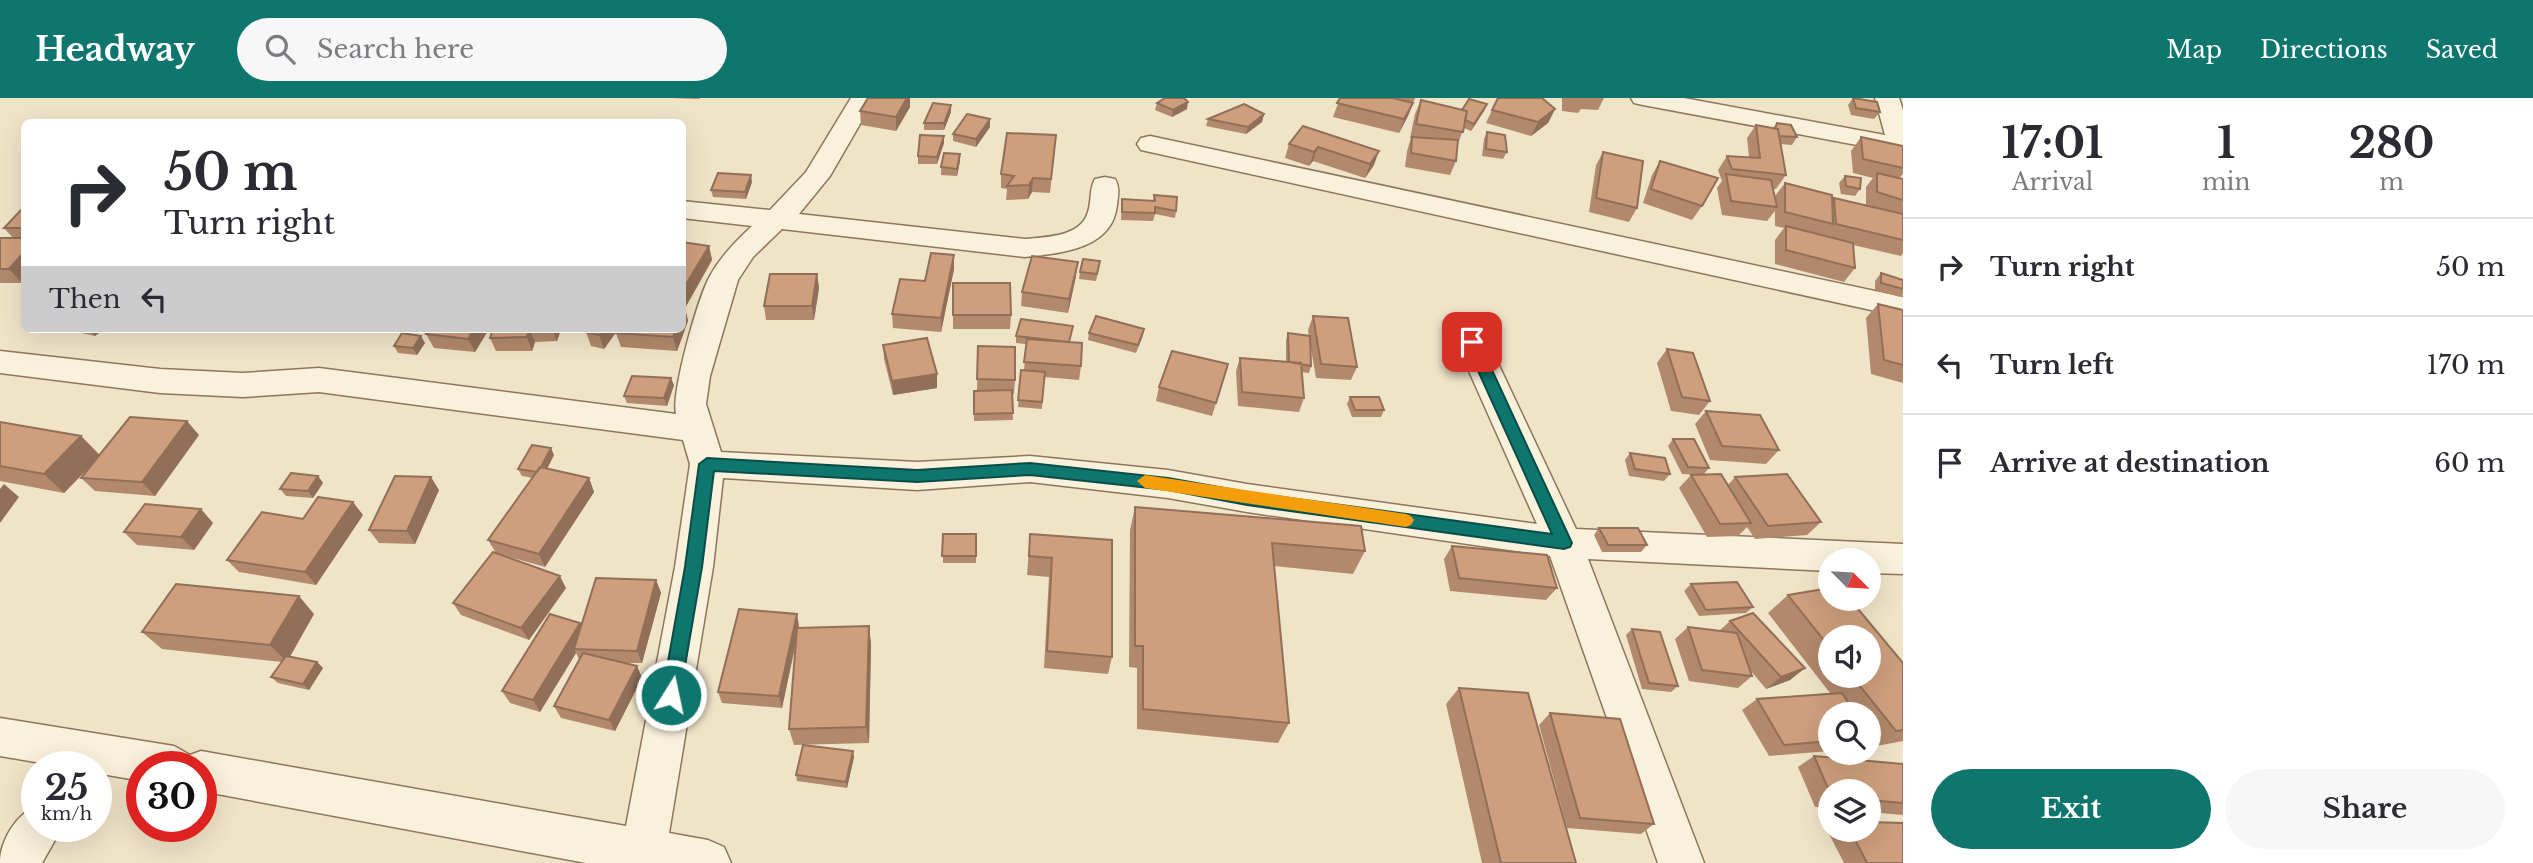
<!DOCTYPE html>
<html lang="en">
<head>
<meta charset="utf-8">
<style>
	:root { --surface:#fff; --page:#f7f7f7; --text:#2b2b33; --muted:#7c7c81; --line:#e1e1e2; --accent:#0f766e }
	body { margin:0; font-family:"Libre Baskerville",serif; background:var(--page); color:var(--text); height:100vh; display:flex; flex-direction:column; font-size:26px; white-space:nowrap }
	* { box-sizing:border-box; margin:0 }
	p { font-size:23px; color:var(--muted) }
	.icon { flex:none; width:38px; height:38px; fill:none; stroke:currentColor; stroke-width:2; stroke-linecap:round; stroke-linejoin:round }
	.map { position:relative; flex:1; overflow:hidden }
	.sheet { display:flex; flex-direction:column; background:var(--surface); width:630px }
	.sheet>* { flex:none }
	.hud { position:absolute; left:21px; top:21px; width:665px; height:214px; border-radius:10px; box-shadow:0 7px 28px #0002; background:#fff; color:var(--text); overflow:hidden }
	.needle { width:46px; rotate:114deg }
	.controls { position:absolute; left:1818px; top:450px; display:grid; gap:14px }
	.controls a { display:grid; place-items:center; width:63px; height:63px; border-radius:50%; background:var(--surface); box-shadow:0 7px 28px #0002; font-size:35px }
	.speed { position:absolute; left:21px; top:653px; display:flex; gap:14px; font-size:35px; font-weight:700; text-align:center }
	.speed>* { display:grid; place-content:center; width:91px; height:91px; border-radius:50%; background:var(--surface); box-shadow:0 7px 28px #0002; line-height:1 }
	.speed small { font-size:18px; font-weight:400 }
	.speed .limit { border:10px solid #d22; background:#fff; color:#111 }
	.pin { position:absolute; display:grid; place-items:center; width:60px; height:60px; color:#fff; margin:-30px; border-radius:14px; box-shadow:0 4px 10px #0006 }
	.me { position:absolute; width:77px; margin:-38px; rotate:10deg; stroke-linejoin:round; filter:drop-shadow(0 0 5px #0008) }
	.turn { display:flex; align-items:center; gap:24px; height:147px; padding:0 28px; font-size:32px }
	.turn .icon { width:91px; height:91px; stroke-width:2.5 }
	.turn b { display:block; font-size:49px; line-height:60px }
	.then { display:flex; align-items:center; height:66px; padding:0 28px; background:#0003; gap:14px; font-size:26px }
	.eta { display:flex; justify-content:space-evenly; align-items:center; height:119px; text-align:center }
	.eta b { font-size:42px; font-weight:800; line-height:49px }
	.cta { display:flex; gap:14px; margin-top:auto; padding:14px 28px }
	.cta a { flex:1; height:80px; border-radius:42px; background:var(--accent); color:#fff; font-size:28px; font-weight:800; line-height:80px; text-align:center }
	.cta a+a { background:var(--page); color:var(--text) }
	ul { padding:0; list-style:none }
	li { display:flex; align-items:center; gap:21px; height:98px; padding:0 28px; border-top:2px solid var(--line) }
	li div { flex:1 }
	li b { display:block; font-size:26px }
	li em { font-style:normal }
	header { display:flex; align-items:center; gap:42px; box-sizing:border-box; height:98px; padding:0 35px; background:var(--accent); color:#fff }
	header strong { font-size:33px }
	nav { display:flex; gap:38px; margin-inline-start:auto; font-size:24px }
	.search { width:490px; height:63px; background:var(--page); display:flex; align-items:center; gap:18px; box-sizing:border-box; padding:0 24px; border-radius:38px; color:var(--muted); font-size:26px }
	main { display:flex; flex:1; min-height:0 }
	.map>svg:first-child { display:block }
	.lines { fill:none; stroke-linecap:round; stroke-linejoin:round }
	.street-casing { stroke:#8d765c; stroke-width:3 }
	.street { fill:#faf1dc; fill-rule:evenodd }
	.wall { fill:#b2896c; fill-rule:evenodd }
	.shaded-wall { fill:#916f58 }
	.building { fill:#cf9f7d; stroke:#916f58; stroke-width:2 }
	.route { fill:#0f766e; stroke:#0a4d48; stroke-width:2 }
	.slow { fill:#f59e0b }
</style>
</head>
<body>
<header>
<strong>Headway</strong>
<div class="search"><svg class="icon" aria-label="search" viewBox="0 0 24 24"><circle cx="10" cy="10" r="6"/><path d="M15 15l6 6"/></svg>Search here</div>
<nav><a>Map</a><a>Directions</a><a>Saved</a></nav>
</header>
<main>
<div class="map">
<svg width="1903" height="765" viewBox="0 0 1903 765">
	<rect width="100%" height="100%" fill="#f0e4c8"/>
	<g class="lines">
		<defs>
			<path id="street" d="M851 0H875L830 78 799 116 1025 141C1046 139 1081 139 1088 114 1092 102 1089 91 1095 81L1105 79 1115 81C1120 89 1118 98 1117 107 1112 152 1060 155 1025 159L782 131 753 159 738 182 710 278 706 306 721 354 917 364 1030 358 1168 372 1247 386 1537 426 1456 244 1461 236 1472 233 1483 236 1488 244 1576 431 1903 446V476L1869 475V462H1830V473L1588 461 1704 765H1658L1550 458 1247 414 1168 400 1030 384 917 392 723 380 713 469 669 735 708 742 724 749 731 765H586L201 693V668H142V683L96 675V668H59L0 658V620L174 648 190 657 201 653 626 728 675 469 690 366 683 342 319 294 243 299 160 295 0 275V253L160 271 243 275 319 270 676 316C671 295 698 199 710 178 721 158 736 143 752 128L682 120V103L770 112 806 74Z
				M1631 0H1684L1885 37 1875 0H1899L1903 12V64L1894 62 1889 53 1643 7 1634 5Z
				M1150 38 1903 199V219L1141 52 1137 46 1141 40Z
				M37 708V728H63L42 765H0C0 743 16 716 37 708Z"/>
		</defs>
		<use href="#street" class="street-casing"/>
		<use href="#street" class="street"/>
	</g>
	<path class="wall" d="M670 0H700L699 1Z
		M868 0H910V9L896 33 861 27 860 13Z
		M1340 0H1415L1408 18 1399 35 1333 19Z
		M1562 0H1604L1598 12 1581 11 1578 15 1562 13Z
		M1853 0 1880 14 1874 21 1851 17 1848 7Z
		M1421 2 1462 12 1487 6 1484 13 1471 33 1464 30 1457 48 1456 63 1450 77 1405 69 1407 53 1411 40H1410L1415 16Z
		M1157 5 1187 11 1172 19 1155 12Z
		M1555 11 1548 25 1531 38 1486 25 1492 12Z
		M951 14 944 32H924V25Z
		M1264 16 1262 24 1246 36 1206 28 1208 21Z
		M990 21V29L976 49 953 43V36Z
		M1777 25 1797 39 1792 47 1780 46 1786 77 1776 91H1773L1775 98 1785 85 1832 102 1834 100 1866 107V89L1873 80 1853 75 1851 53 1861 39 1903 48V76L1899 80 1903 81V155L1901 158 1853 147 1855 170 1844 184 1775 166V142L1784 130 1775 128V113L1767 123 1722 117 1717 90 1722 83 1718 72 1727 58 1749 59 1747 40 1756 27 1773 30Z
		M1303 28 1374 67 1365 80 1313 63 1309 68 1285 60 1289 46Z
		M1487 34 1507 54 1503 61 1482 58 1484 41Z
		M944 38V45L937 66H918V58Z
		M1055 50 1050 95 1032 94 1028 101 1006 102 1007 91 1001 90V76Z
		M1603 54 1637 110 1629 124 1589 114 1596 67Z
		M960 63 957 78 941 77V69Z
		M1660 63 1702 108 1692 122 1643 105 1652 77Z
		M1845 78 1860 91 1855 98 1841 96 1839 85Z
		M752 84 746 101 713 99 711 92Z
		M1154 97 1176 113 1175 120 1155 116 1153 123 1121 122 1122 101 1153 103Z
		M24 111V182L22 185H0V140H13L4 130Z
		M682 144 709 148 712 162 685 210 688 223 677 253 621 249 616 235 618 232 604 251 591 248 586 234 588 231H682Z
		M1099 170 1096 183 1079 181 1080 174Z
		M954 171 941 234 893 230 892 216 925 183Z
		M1881 175 1903 182V196L1900 199 1875 192V183Z
		M817 176 819 190 814 222H766L764 208Z
		M1076 178 1068 215 1021 208 1022 194Z
		M953 185 1011 217 1010 231H953Z
		M1878 206 1903 212V285L1871 276 1866 220Z
		M1313 218 1357 269 1351 282 1316 280 1310 245 1311 268 1309 275 1301 274 1304 300 1299 314 1238 308 1236 273 1240 260 1286 264V242L1288 235 1309 238 1308 232Z
		M64 231H104L95 238Z
		M489 231 475 254 434 250 426 236Z
		M493 231H561L557 243 535 244 532 253H496L490 240Z
		M1144 231 1143 238 1136 255 1088 242 1089 235Z
		M1016 238 1070 244 1081 268 1079 282 1044 279 1042 311 1018 309 1021 272 1024 273 1026 246 1016 245Z
		M425 245 417 257 398 255 394 248Z
		M883 247 937 276V290L893 297 884 261Z
		M978 248 1015 282 1014 296H1012L1013 322 974 323V293H977Z
		M1667 251 1710 303 1699 317 1671 313 1657 265Z
		M1228 266 1212 318 1156 303 1159 289Z
		M674 287 667 308 627 305 624 298Z
		M1350 299 1384 312 1381 319H1352L1347 306Z
		M1706 313 1779 352 1766 366 1710 362 1695 326Z
		M0 324 81 338 100 357 199 337 155 398 95 393 81 380 96 362 64 395 0 383Z
		M1673 341 1709 370 1703 377 1728 387 1735 379 1821 424 1807 437 1755 441 1747 429 1738 438 1707 439 1679 390 1691 377H1700L1682 376 1668 348Z
		M1630 355 1670 376 1664 383 1629 378 1625 362Z
		M554 357 547 370 589 380 594 394 545 469 496 455 488 442 533 380 522 378 518 371Z
		M318 378 323 385 313 400 286 398 280 391Z
		M439 392 415 446 379 445 369 432Z
		M1135 409 1365 453 1353 476 1274 468 1289 625 1278 645 1137 631V570L1129 569 1130 432Z
		M363 417 316 487 239 474 227 462 303 421Z
		M213 425 194 452 137 447 124 434Z
		M1599 430 1647 447 1641 454H1602L1594 437Z
		M943 436H976V465H943Z
		M1030 436 1112 442V559L1108 576 1044 570 1049 479 1027 477Z
		M1452 448 1557 490 1546 502 1450 493 1444 461Z
		M656 482 661 495 642 565H622L637 568 642 580 615 633 561 620 554 608 579 561 576 555 540 614 510 605 502 593 580 525 581 527Z
		M1691 486 1753 509 1746 515 1699 518 1684 493Z
		M566 490 529 542 461 517 453 505Z
		M1788 497 1903 565V643L1871 649 1869 646V616H1830V653L1769 658 1742 612 1757 601 1830 595 1768 515ZM1830 539 1869 578H1830Z
		M314 516 290 558 317 564 323 570 309 592 278 585 271 579 282 564 162 551 142 534Z
		M1730 523 1805 570 1790 582 1766 591 1751 573 1752 578 1738 590 1689 583 1675 541 1688 529 1719 533Z
		M799 528V530L869 528 871 546 869 645 794 647 789 631 796 545 782 610 722 605 718 594Z
		M1632 531 1678 588 1671 594 1642 591 1626 537Z
		M1459 590 1576 765H1482L1446 606Z
		M1550 615 1654 726 1641 736 1567 730 1539 627Z
		M1814 658 1903 666V717L1869 714V693H1830V710L1815 709 1798 669Z
		M854 659 847 690 797 683 796 677Z
		M1832 732H1869L1903 765H1844L1828 734Z"/>
	<path class="shaded-wall" d="M907 0H910V9L896 33V19Z
		M1188 4 1187 11 1172 19 1173 12Z
		M1413 5 1408 18 1399 35 1404 21Z
		M1487 6 1484 13 1471 33 1474 26Z
		M951 7V14L944 32V25Z
		M1555 11 1548 25 1531 38 1538 24Z
		M1264 16 1262 24 1246 36 1248 29Z
		M990 21V29L976 49V41Z
		M944 38V45L937 66V59Z
		M1318 49 1313 63 1309 68 1314 54Z
		M1379 53 1374 67 1365 80 1370 66Z
		M960 56V63L957 78V71Z
		M751 77 752 84 746 101 745 94Z
		M1033 80 1032 94 1028 101 1029 87Z
		M709 148 712 162 685 210 688 223 677 253 673 239 676 231H682V193Z
		M24 154V182L22 185 9 171Z
		M954 157V171L941 234V220Z
		M1078 164 1076 178 1068 215 1069 201Z
		M817 176 819 190 814 222 812 208Z
		M89 231H104L95 238Z
		M474 231H489L475 254 468 241Z
		M529 231 535 244 532 253 527 239Z
		M552 231H561L557 243Z
		M603 231H618L604 251 599 237Z
		M421 238 425 245 417 257 413 250Z
		M937 276V290L893 297 892 283Z
		M671 280 674 287 667 308 664 300Z
		M187 323 199 337 155 398 142 384Z
		M81 338 100 358 64 395 44 376Z
		M551 350 554 357 542 381 539 374Z
		M318 378 323 385 313 400 308 393Z
		M431 379 439 392 415 446 407 433Z
		M589 380 594 394 545 469 539 456Z
		M4 386 19 399 0 425V391Z
		M353 404 363 417 316 487 305 474Z
		M201 411 213 425 194 452 181 439Z
		M560 478 566 490 529 542 521 530Z
		M656 482 661 495 642 565 637 553Z
		M299 498 314 516 287 564 270 547Z
		M797 516 799 528 782 610 779 598Z
		M580 525 586 537 574 551 576 555 540 614 533 602Z
		M869 528 871 546 869 645 866 629Z
		M317 564 323 570 309 592 303 586Z
		M637 568 642 580 615 633 609 622Z
		M1805 570 1790 582 1766 591 1781 579Z
		M853 653 854 659 847 690 846 684Z"/>
	<path class="building" d="M868 0H907L896 19 860 13Z
		M1165 0H1184L1188 4 1173 12 1157 5Z
		M1340 0H1393L1413 5 1404 21 1337 5Z
		M1498 0H1542L1555 11 1538 24 1492 12Z
		M1853 0 1877 4 1880 14 1856 10Z
		M1469 1 1487 6 1474 26 1465 22 1467 13 1462 12Z
		M1421 2 1467 13 1463 34 1416 26Z
		M933 5 951 7 944 25H924Z
		M1244 6 1264 16 1248 29 1208 21Z
		M967 16 990 21 976 41 953 36Z
		M1777 25 1791 27 1797 39 1779 38 1778 31H1775Z
		M1756 27 1778 31 1786 77 1732 71 1727 58 1760 60Z
		M1303 28 1379 53 1370 66 1318 49 1314 54 1289 46Z
		M1487 34 1505 37 1507 54 1486 51Z
		M1007 35 1056 37 1051 81 1033 80 1029 87 1007 88 1014 78 1001 76Z
		M920 37 944 38 937 59 918 58Z
		M1412 39 1458 42 1456 63 1411 55Z
		M1861 39 1903 48V70L1863 61Z
		M1603 54 1643 63 1637 110 1596 100Z
		M944 55 960 56 957 71 941 69Z
		M1660 63 1718 80 1702 108 1651 91Z
		M718 75 751 77 745 94 711 92Z
		M1877 75 1903 81V102L1877 94Z
		M1726 76 1771 82 1777 109 1731 103Z
		M1845 78 1861 80 1860 91 1846 88Z
		M1785 85 1832 97 1833 126 1785 114Z
		M1154 97 1177 99 1176 113 1155 109V115L1122 114V101L1155 103Z
		M1834 100 1903 116V142L1836 126Z
		M22 111H24V130H4Z
		M1786 128 1853 145 1855 170 1786 152Z
		M0 140H24V154L9 171H0Z
		M682 144 709 148 682 193Z
		M931 155 954 157 941 220 892 216 900 181 925 183Z
		M1032 158 1078 164 1069 201 1022 194Z
		M1083 161 1100 163 1097 176 1080 174Z
		M1881 175 1903 182V191L1881 185Z
		M770 176H817L812 208H764Z
		M953 185H1010L1011 217H953Z
		M1878 206 1903 212V267L1884 262Z
		M1096 218 1144 231 1138 247 1089 235Z
		M1313 218 1348 220 1357 269 1321 266Z
		M1021 221 1073 228 1069 244 1016 238Z
		M430 231H474L468 241 426 236Z
		M493 231H529L527 239 490 240Z
		M588 231H603L599 237 586 234Z
		M618 231H676L673 239 616 235Z
		M402 235 421 238 413 250 394 248Z
		M1288 235 1310 238 1311 268 1289 264Z
		M927 240 937 276 892 283 883 247Z
		M1027 241 1082 245 1081 268 1024 264Z
		M978 248 1015 249V282L977 281Z
		M1667 251 1693 255 1710 303 1682 299Z
		M1172 253 1228 266 1216 305 1159 289Z
		M1240 260 1301 265 1304 300 1242 294Z
		M1021 272 1045 274 1042 304 1018 302Z
		M632 278 671 280 664 300 624 298Z
		M1012 292 1013 315 974 316V293Z
		M1350 299H1379L1384 312H1355Z
		M1706 313 1760 317 1779 352 1722 348Z
		M130 319 187 323 142 384 81 380Z
		M0 324 81 338 44 376 0 368Z
		M1673 341H1694L1709 370 1688 369Z
		M532 347 551 350 541 369 537 374 518 371Z
		M1630 355 1665 360 1670 376 1635 371Z
		M540 369 589 380 539 456 488 442Z
		M291 375 318 378 308 393 280 391Z
		M1721 376 1751 425 1720 426 1691 377Z
		M1787 376 1821 424 1768 428 1735 379Z
		M395 378 431 379 407 433 369 432Z
		M318 399 353 404 305 474 227 462 262 414 303 421Z
		M145 406 201 411 181 439 124 434Z
		M1135 409 1361 428 1365 453 1272 445 1289 625 1143 611V548H1135Z
		M1599 430H1638L1647 447H1608Z
		M943 436H976V458H942Z
		M1030 436 1112 442V559L1047 553 1052 460 1029 458Z
		M1452 448 1547 457 1557 490 1459 480Z
		M493 454 560 478 521 530 453 505Z
		M596 480 656 482 637 553 574 551Z
		M1737 484 1753 509 1706 512 1691 486Z
		M176 486 299 498 270 547 142 534Z
		M1830 490V500H1849L1903 565V632L1896 633 1852 578H1869V539H1830V550L1788 497Z
		M739 511 797 516 779 598 718 594Z
		M1753 515 1805 570 1781 579 1730 523Z
		M550 516 580 525 533 602 502 593Z
		M869 528 866 629 789 631 797 530Z
		M1688 529 1737 535 1752 578 1702 572Z
		M1632 531 1660 534 1678 588 1649 585Z
		M583 555 637 568 609 622 554 608Z
		M286 558 317 564 303 586 271 579Z
		M1459 590 1528 595 1576 765H1501Z
		M1842 595 1856 616H1830V643L1784 647 1757 601Z
		M1550 615 1620 621 1654 726 1580 720Z
		M803 647 853 653 846 684 796 677Z
		M1814 658 1903 666V705L1869 702V693H1830V695Z
		M1869 724 1903 725V765H1867L1850 732H1869Z"/>
	<path class="route" d="M1472 239 1479 244 1572 445 1570 449 1564 451 1247 407 1168 392 1030 377 917 384 714 373 702 469 680 597 678 603 671 606 664 603 662 597 685 469 699 366 707 360 917 372 1030 365 1168 380 1247 394 1552 436 1465 244Z"/>
	<path class="slow" d="M1145 377 1406 416 1411 418 1414 422 1411 427 1406 429 1145 390 1137 383Z"/>
</svg>
<div class="controls">
<a><svg class="needle" viewBox="-14 -14 28 28"><path d="M0-13l5 13h-10z" fill="#e53935"/><path d="M0 13l5-13h-10z" fill="#7c7c81"/></svg></a>
<a><svg class="icon" aria-label="sound" viewBox="0 0 24 24"><path d="M4 9h4l5-4v14l-5-4H4zM17 9q2 3 0 6"/></svg></a>
<a><svg class="icon" aria-label="search" viewBox="0 0 24 24"><circle cx="10" cy="10" r="6"/><path d="M15 15l6 6"/></svg></a>
<a><svg class="icon" aria-label="layers" viewBox="0 0 24 24"><path d="M12 4l9 5-9 5-9-5zM3 14l9 5 9-5"/></svg></a>
</div>
<div class="speed"><div>25<small>km/h</small></div><div class="limit">30</div></div>
<div class="pin" style="left:1472px;top:244px;background:#d93025"><svg class="icon" aria-label="arrive" viewBox="0 0 24 24"><path d="M6 21V4h12l-3 4 3 4H6"/></svg></div>
<svg class="me" style="left:671px;top:597px" viewBox="-20 -20 40 40"><circle r="17" fill="#0f766e" stroke="#fff" stroke-width="3"/><path d="M0-11L8 9 0 5-8 9z" fill="#fff"/></svg>
<div class="hud">
<div class="turn"><svg class="icon" aria-label="right" viewBox="0 0 24 24"><path d="M7 20v-9h11M14 6l5 5-5 5"/></svg><div><b>50 m</b>Turn right</div></div>
<div class="then">Then<svg class="icon" aria-label="left" viewBox="0 0 24 24"><path d="M17 20v-9H6M10 6l-5 5 5 5"/></svg></div>
</div>
</div>
<section class="sheet">
<div class="eta">
<div><b>17:01</b><p>Arrival</p></div>
<div><b>1</b><p>min</p></div>
<div><b>280</b><p>m</p></div>
</div>
<ul>
<li><svg class="icon" aria-label="right" viewBox="0 0 24 24"><path d="M7 20v-9h11M14 6l5 5-5 5"/></svg><div><b>Turn right</b></div><em>50 m</em></li>
<li><svg class="icon" aria-label="left" viewBox="0 0 24 24"><path d="M17 20v-9H6M10 6l-5 5 5 5"/></svg><div><b>Turn left</b></div><em>170 m</em></li>
<li><svg class="icon" aria-label="arrive" viewBox="0 0 24 24"><path d="M6 21V4h12l-3 4 3 4H6"/></svg><div><b>Arrive at destination</b></div><em>60 m</em></li>
</ul>
<div class="cta"><a>Exit</a><a>Share</a></div>
</section>
</main>
</body>
</html>
